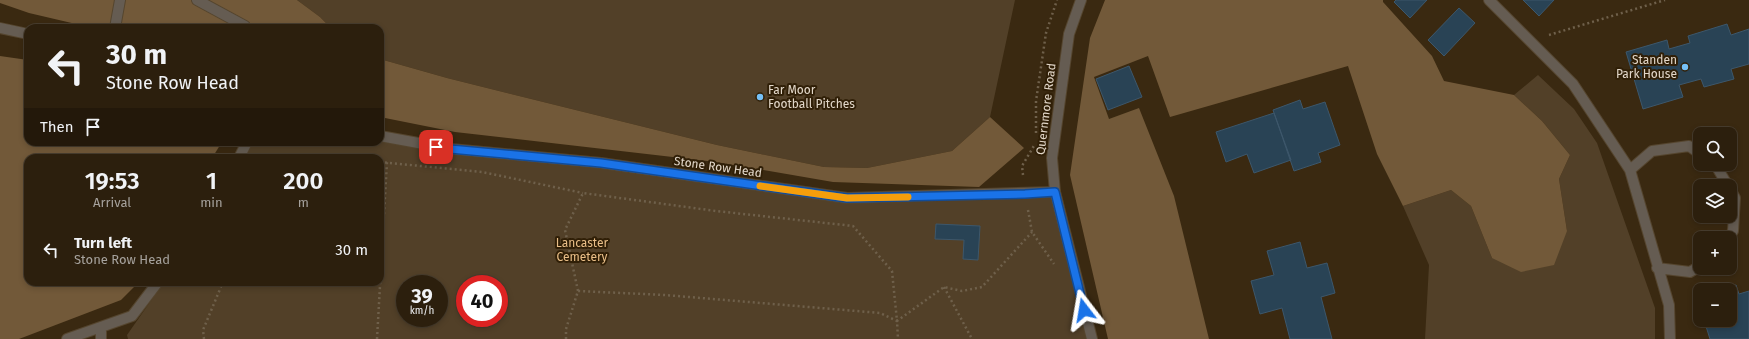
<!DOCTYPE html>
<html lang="en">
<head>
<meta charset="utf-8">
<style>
	:root { --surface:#2c1f0d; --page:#342716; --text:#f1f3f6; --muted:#a6a29d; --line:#483d2e }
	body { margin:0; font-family:"Fira Sans",sans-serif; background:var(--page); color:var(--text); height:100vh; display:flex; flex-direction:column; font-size:15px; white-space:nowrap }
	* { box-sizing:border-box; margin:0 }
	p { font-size:13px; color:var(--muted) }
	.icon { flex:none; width:22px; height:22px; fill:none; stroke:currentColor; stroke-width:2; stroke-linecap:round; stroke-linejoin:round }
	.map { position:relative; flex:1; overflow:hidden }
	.panel { position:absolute; left:24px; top:154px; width:360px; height:132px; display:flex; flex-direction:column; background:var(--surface); border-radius:12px; box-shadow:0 2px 6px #0003,0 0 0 1px var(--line) }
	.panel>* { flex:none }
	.hud { position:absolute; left:24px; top:24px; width:360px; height:122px; border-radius:12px; box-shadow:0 2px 6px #0003,0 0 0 1px var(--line); background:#2c1f0d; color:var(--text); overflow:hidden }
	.controls { position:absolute; left:1693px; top:127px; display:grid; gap:8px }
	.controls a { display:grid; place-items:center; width:44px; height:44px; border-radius:8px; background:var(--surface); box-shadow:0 2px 6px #0003,0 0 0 1px var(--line); font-size:20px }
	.speed { position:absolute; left:396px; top:275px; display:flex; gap:8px; font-size:20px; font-weight:700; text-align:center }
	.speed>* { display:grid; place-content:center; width:52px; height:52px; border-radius:50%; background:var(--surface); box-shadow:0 2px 6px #0003,0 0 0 1px var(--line); line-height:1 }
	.speed small { font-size:10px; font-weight:400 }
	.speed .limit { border:6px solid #d22; background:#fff; color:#111 }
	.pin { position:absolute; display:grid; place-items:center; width:34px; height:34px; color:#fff; margin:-17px; border-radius:8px; box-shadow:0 2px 6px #0006 }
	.me { position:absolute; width:44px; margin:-22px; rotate:346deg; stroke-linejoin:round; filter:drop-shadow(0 0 3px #0008) }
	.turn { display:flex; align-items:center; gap:14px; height:84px; padding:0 16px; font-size:18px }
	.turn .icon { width:52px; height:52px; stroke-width:2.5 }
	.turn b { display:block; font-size:28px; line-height:34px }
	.then { display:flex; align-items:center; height:38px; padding:0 16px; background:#0003; gap:8px; font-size:15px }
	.eta { display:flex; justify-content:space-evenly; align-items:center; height:68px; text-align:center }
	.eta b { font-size:24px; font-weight:600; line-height:28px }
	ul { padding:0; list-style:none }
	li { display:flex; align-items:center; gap:12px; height:56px; padding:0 16px }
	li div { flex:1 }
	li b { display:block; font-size:15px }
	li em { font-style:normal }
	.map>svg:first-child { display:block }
	.green { fill:#524028; fill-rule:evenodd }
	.forest { fill:#725939 }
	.building { fill:#294355; stroke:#3d576b }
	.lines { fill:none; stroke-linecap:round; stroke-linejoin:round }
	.service-casing { stroke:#55452e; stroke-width:12 }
	.minor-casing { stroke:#55452e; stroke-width:12 }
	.tertiary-casing { stroke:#55452e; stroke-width:12 }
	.path { stroke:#6f604b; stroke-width:2.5; stroke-dasharray:2 3; stroke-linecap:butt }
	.service { stroke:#655c52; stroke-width:10 }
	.minor { stroke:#655c52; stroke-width:10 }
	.tertiary { stroke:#655c52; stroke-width:10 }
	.route-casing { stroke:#114b97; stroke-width:10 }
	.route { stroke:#1a73e8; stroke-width:7 }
	.slow { stroke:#f59e0b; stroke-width:7 }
	.poi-dot { fill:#75c0f6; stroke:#301f07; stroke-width:1.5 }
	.labels { text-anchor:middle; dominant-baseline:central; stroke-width:4; stroke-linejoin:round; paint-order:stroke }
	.poi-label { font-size:12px; fill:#e2d7c9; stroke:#301f07; text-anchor:end }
	.street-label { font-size:12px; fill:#e2d7c9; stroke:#301f07 }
	.park-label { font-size:12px; fill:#eabf88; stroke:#301f07 }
</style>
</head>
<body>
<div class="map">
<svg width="1749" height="339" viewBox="0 0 1749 339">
	<rect width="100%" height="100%" fill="#3a2911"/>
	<path class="green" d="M297 0H1015L990 117 952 151 867 168 824 167 717 145 447 78 380 59V28H331L320 17Z
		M1538 75 1574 109 1597 143 1655 308V339H1425L1429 265 1403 206 1451 190 1471 206 1492 258 1567 231 1559 179 1570 155 1542 121 1514 95Z
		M380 136 847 198 1055 192 1092 339H128L127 335 164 282H380V158H239L247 142H380ZM405 284H439V318H405ZM465 284H499V318H465Z"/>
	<path class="forest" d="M0 0H297L320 17 331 28H93L29 13 0 3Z
		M1105 0H1383V2L1432 56 1444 81 1514 95 1542 121 1570 155 1559 179 1567 231 1554 265 1521 272 1492 258 1471 206 1451 190 1403 206 1377 154 1348 66 1170 117 1148 56 1094 77 1109 119 1139 108 1174 196 1209 339H1108L1070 175 1090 38Z
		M0 56 28 60V142H222L212 158H28V282H139L121 300 19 339H0Z
		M380 59 447 78 717 145 824 167 867 168 952 151 990 117 1024 148 979 187 833 182 716 162 455 132 380 117Z"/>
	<path class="building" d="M1396 0H1427L1410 18 1394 2Z
		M1523 0H1554L1539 16Z
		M1459 8 1475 23 1444 56 1428 40Z
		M1727 24 1731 35 1749 29V64L1731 69 1734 79 1704 87 1701 79 1679 85 1683 97 1643 109 1626 52 1667 40 1669 49 1690 43 1688 36Z
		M1129 66 1142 97 1108 110 1096 79Z
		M1300 100 1303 109 1325 102 1340 145 1318 153 1321 162 1294 171 1273 110Z
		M1274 113 1291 160 1254 173 1247 154 1226 162 1216 132Z
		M936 224 980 226 978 260 963 259 964 240 935 239Z
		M1300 242 1307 268 1327 263 1335 293 1321 297 1332 339H1290L1282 308 1260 314 1251 281 1274 275 1267 251Z
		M1736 285 1739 294 1749 291V339H1710L1704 320H1730V290H1720Z"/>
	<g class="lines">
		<defs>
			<path id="service" d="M197 0 245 26
				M0 28 28 34
				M115 28 120 0
				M239 158 247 142
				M67 339 132 316 158 282
				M101 339V327"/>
			<path id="minor" d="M1489 0 1573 84 1630 170 1669 305 1670 339
				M380 136 451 149 601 163 847 198 1055 192
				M1715 164 1728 186
				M1630 170 1652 151 1689 146 1700 154
				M1729 238 1733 231 1735 198 1730 189
				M1657 268 1690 272 1700 266"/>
			<path id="tertiary" d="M1081 0 1069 34 1052 158 1055 192 1092 339"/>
		</defs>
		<use href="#service" class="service-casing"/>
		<use href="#minor" class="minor-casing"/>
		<use href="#tertiary" class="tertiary-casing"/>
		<path class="path" d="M1549 35 1665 0
			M1036 133V101L1046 33 1057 0
			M333 158 335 157 347 158
			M380 162 482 172 583 193
			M1023 175 1022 166 1035 144
			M1028 210 1032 232 1054 264
			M944 287 972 339
			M578 291 565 230 583 193 716 211 853 226 892 271 897 321 944 287 962 291 982 287 1032 232
			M204 339 203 330 223 282
			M377 339 387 162
			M566 339V329L578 291 665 295 880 313 897 321 898 339"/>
		<use href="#service" class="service"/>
		<use href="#minor" class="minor"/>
		<use href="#tertiary" class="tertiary"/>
	</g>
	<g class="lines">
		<defs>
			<path id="route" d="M436 147 450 149 601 163 847 198 1025 194 1055 192 1084 310"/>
		</defs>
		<use href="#route" class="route-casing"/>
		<use href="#route" class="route"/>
		<path class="slow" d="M760 186 847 198 908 197"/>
	</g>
	<g class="poi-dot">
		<circle cx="1685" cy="67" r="4"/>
		<circle cx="760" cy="97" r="4"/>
	</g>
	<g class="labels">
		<g class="poi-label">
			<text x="1677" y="60">Standen<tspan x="1677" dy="14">Park House</tspan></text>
			<text x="768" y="90" text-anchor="start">Far Moor<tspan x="768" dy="14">Football Pitches</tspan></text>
		</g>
		<g class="street-label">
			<text transform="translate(1046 109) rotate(-83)">Quernmore Road</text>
			<text transform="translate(718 167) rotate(8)">Stone Row Head</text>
		</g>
		<g class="park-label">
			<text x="582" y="243">Lancaster<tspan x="582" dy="14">Cemetery</tspan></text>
		</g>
	</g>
</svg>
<div class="controls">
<a><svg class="icon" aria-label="search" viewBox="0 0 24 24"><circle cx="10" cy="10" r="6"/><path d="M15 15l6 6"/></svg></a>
<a><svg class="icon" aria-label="layers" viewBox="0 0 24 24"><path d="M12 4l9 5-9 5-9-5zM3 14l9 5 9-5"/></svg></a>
<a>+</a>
<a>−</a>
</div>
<div class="speed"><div>39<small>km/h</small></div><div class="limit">40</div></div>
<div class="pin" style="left:436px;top:147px;background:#d93025"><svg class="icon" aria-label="arrive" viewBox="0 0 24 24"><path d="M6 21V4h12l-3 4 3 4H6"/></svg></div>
<svg class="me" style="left:1084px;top:310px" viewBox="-20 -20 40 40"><path d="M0-17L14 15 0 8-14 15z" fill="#1a73e8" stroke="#fff" stroke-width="4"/></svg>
<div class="hud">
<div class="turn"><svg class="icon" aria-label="left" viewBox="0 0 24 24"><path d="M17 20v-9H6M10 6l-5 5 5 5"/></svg><div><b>30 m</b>Stone Row Head</div></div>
<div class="then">Then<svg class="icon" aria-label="arrive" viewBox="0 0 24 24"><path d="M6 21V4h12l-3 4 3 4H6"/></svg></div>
</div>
<section class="panel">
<div class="eta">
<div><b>19:53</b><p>Arrival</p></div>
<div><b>1</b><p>min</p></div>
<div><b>200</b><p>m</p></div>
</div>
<ul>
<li><svg class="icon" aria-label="left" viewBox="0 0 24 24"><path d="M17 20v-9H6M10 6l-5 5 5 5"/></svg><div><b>Turn left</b><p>Stone Row Head</p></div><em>30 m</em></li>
</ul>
</section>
</div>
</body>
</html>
